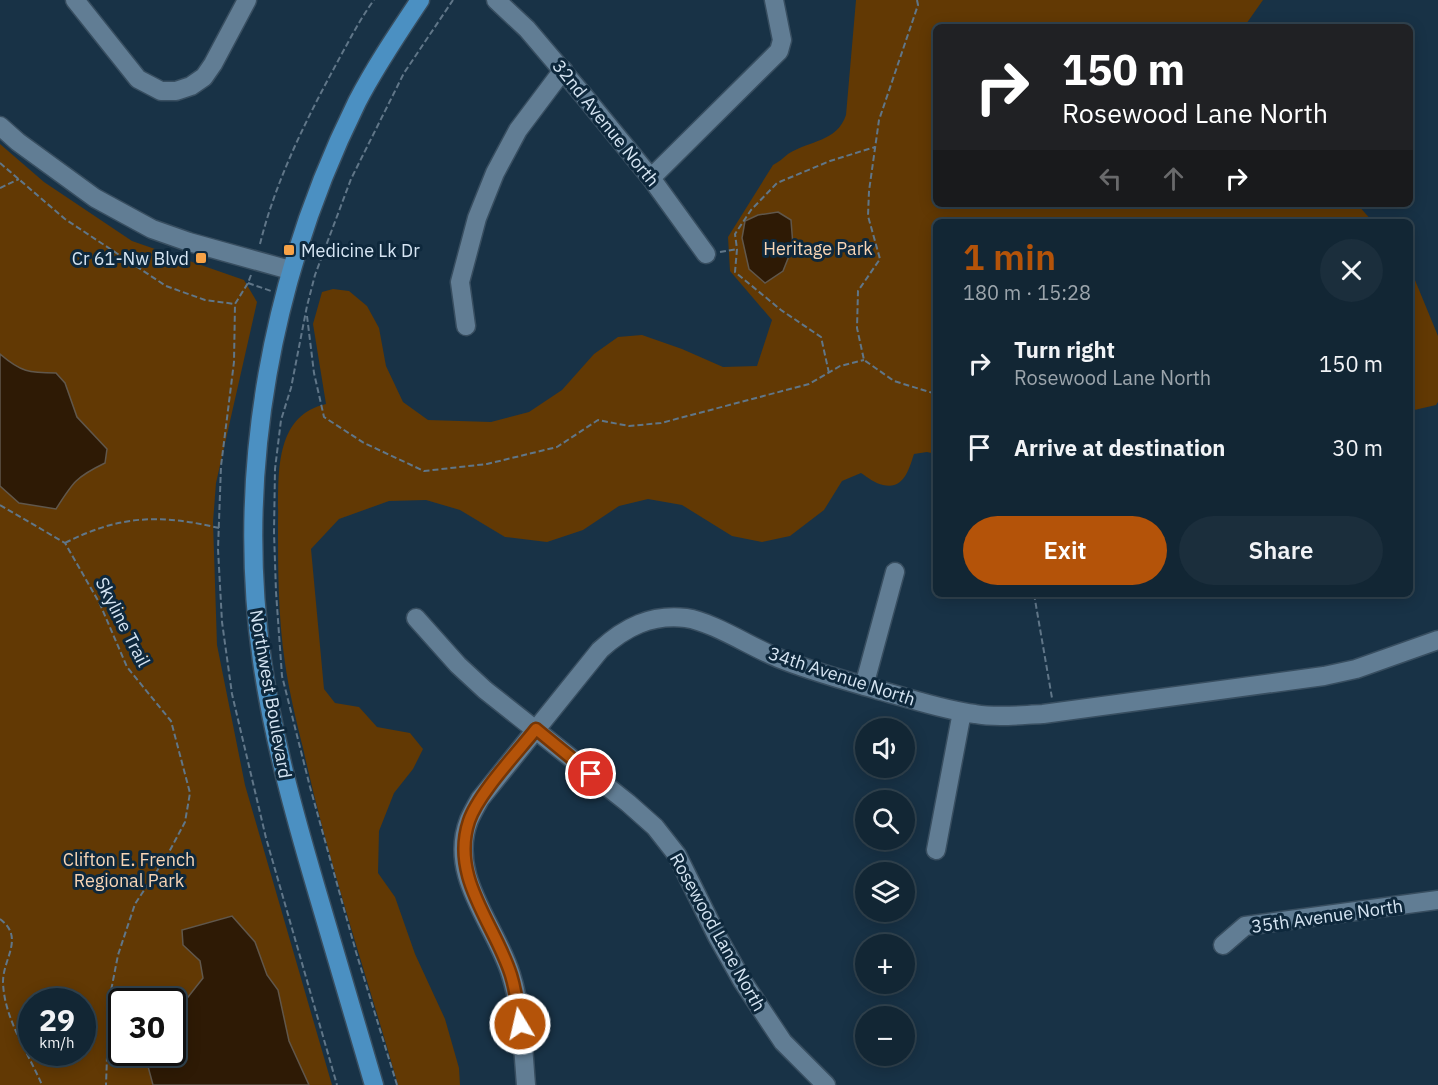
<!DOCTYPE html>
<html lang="en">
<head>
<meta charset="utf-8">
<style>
	:root { --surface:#122634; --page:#1b2e3c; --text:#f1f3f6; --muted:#9ca5ac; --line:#31434f; --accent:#b45309 }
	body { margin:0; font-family:"IBM Plex Sans",sans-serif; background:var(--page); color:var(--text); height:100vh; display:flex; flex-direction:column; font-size:22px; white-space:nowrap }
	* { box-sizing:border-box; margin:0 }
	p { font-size:20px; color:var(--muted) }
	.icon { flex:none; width:33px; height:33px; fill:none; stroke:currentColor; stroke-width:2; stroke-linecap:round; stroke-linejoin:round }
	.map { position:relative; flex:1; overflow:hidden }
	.side { position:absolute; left:933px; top:219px; width:480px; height:378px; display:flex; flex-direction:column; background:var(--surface); border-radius:9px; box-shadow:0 3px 15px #0003,0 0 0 2px var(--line) }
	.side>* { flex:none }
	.banner { position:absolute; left:933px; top:24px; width:480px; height:183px; border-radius:9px; box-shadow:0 3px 15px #0003,0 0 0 2px var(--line); background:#202124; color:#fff; overflow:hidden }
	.controls { position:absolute; left:855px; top:718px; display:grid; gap:12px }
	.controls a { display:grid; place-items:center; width:60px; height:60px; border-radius:50%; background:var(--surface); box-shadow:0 3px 15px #0003,0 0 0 2px var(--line); font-size:30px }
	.speed { position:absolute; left:18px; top:988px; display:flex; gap:12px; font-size:30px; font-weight:700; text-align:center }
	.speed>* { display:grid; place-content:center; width:78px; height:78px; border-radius:50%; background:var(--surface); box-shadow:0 3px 15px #0003,0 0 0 2px var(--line); line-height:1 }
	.speed small { font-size:15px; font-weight:400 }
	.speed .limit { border:3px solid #111; border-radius:9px; background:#fff; color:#111 }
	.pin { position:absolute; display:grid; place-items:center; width:51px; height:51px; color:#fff; margin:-26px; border:3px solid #fff; border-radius:50%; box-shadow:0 2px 6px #0007 }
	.me { position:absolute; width:66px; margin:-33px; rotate:351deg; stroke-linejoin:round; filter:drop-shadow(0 0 4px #0008) }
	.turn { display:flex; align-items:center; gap:21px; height:126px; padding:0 30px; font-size:27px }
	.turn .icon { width:78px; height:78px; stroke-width:2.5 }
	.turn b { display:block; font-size:42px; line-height:51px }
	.lanes { display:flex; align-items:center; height:57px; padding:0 30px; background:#0003; justify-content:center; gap:30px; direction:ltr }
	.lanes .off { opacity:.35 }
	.round { display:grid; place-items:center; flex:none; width:63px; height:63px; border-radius:32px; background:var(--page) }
	.overview { display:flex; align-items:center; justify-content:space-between; height:102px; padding:0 30px }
	h1 { font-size:36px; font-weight:600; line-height:45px; color:var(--accent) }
	.button { display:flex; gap:12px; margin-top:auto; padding:12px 30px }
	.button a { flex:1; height:69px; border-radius:36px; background:var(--accent); color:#fff; font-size:24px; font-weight:600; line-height:69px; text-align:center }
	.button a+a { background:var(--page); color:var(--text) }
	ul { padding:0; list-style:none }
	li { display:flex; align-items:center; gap:18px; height:84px; padding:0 30px }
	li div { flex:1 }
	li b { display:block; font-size:22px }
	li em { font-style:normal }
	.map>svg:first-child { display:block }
	.green { fill:#623904; fill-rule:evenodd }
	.water { fill:#2e1a05; stroke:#60574c; stroke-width:1.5 }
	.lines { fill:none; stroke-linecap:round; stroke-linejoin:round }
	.minor-casing { stroke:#384e60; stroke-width:21 }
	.major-casing { stroke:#384e60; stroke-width:21 }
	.path { stroke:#607688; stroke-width:2; stroke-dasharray:6 3; stroke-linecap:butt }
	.minor { stroke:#617d94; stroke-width:18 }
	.major { stroke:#4b90c2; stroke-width:18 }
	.route-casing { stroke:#753606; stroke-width:15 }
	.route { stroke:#b45309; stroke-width:10 }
	.poi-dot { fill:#f6a247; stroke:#0e283c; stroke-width:2 }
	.labels { text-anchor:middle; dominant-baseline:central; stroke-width:6; stroke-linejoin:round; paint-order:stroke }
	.street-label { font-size:18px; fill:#d6e5f3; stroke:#0e283c }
	.park-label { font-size:18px; fill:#f8d5b5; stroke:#0e283c }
	.poi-label { font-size:18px; fill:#d6e5f3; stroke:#0e283c; text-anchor:start }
</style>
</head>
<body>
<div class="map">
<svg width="1438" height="1085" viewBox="0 0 1438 1085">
	<rect width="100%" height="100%" fill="#183246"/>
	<path class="green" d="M856 0H1263L1244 27H936V204H1357L1373 222H936V454L927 452 914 454C909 469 904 490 883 485 876 484 867 477 861 473L842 481 824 510 790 536 762 542 732 536 682 505 648 499 619 506 583 530 547 542 505 537 460 510 426 500 389 501 339 519 311 549 324 689 335 703 359 707 377 727 410 733 423 749 413 769 394 793 379 831 378 873 395 897 415 954 445 1019 459 1068 460 1085H398C366 973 328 862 303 748 296 720 289 691 285 663 278 616 278 569 278 522 279 479 272 416 326 404L313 324 322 292 333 289 349 291 367 306 379 328 386 366 403 402 428 420 491 422 529 412 562 390 594 354 618 337 642 335 682 349 723 367 757 366 772 320 730 271 728 237 773 165C779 162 783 158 788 154 810 140 837 142 846 115Z
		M0 144 44 182 132 241 244 280 257 302 216 483 213 522 217 645 245 785 332 1085H0ZM32 1002H82V1053H32ZM122 1002H172V1053H122Z
		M1410 268 1438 336V402L1436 405 1410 411Z"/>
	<path class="water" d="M778 212 791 220 793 246 783 271 765 283 749 269 742 238 745 221 758 215Z
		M0 354C21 372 29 373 56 373L65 383 77 417 107 449 105 463C76 477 73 482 56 509L19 503 0 486Z
		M232 916 255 942 267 975 278 990 289 1041 309 1085H153L146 1059 147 1053H172L173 1006H181L203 978 200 961 183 945 182 930Z"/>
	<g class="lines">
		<defs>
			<path id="minor" d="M75 0 138 79 161 91H176L191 86 204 77 213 64 247 0
				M496 0 527 29 584 96 651 178 706 254
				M0 126 18 142 95 198 152 229 189 242 290 270
				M651 178 779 51 782 40 774 0
				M466 326 460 282 477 218 495 173 518 130 563 70
				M416 618 458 665 485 690 628 803 655 827 677 855 717 936 743 982 783 1042 826 1085
				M864 686 895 572
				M936 850 962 712
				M1223 945 1245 926 1438 900
				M526 1085C523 1049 522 1010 511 975 496 925 447 876 469 820 472 813 476 806 480 799L600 650C625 627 651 614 686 618 713 622 751 647 778 658 810 671 844 680 878 690 909 698 942 710 975 714 997 718 1020 715 1043 714L1324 676 1356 669 1438 640"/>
			<path id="major" d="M374 1085C355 1019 335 954 316 888 294 813 273 738 262 661 235 470 272 274 357 102 375 67 398 33 420 0"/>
		</defs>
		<use href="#minor" class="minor-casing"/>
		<use href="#major" class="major-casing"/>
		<path class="path" d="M917 0 918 5 879 120 869 191 868 216 880 259 858 291 857 328 864 360 894 381 936 394
			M0 163 65 219 166 286 205 300 235 304
			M0 188 19 179
			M260 244C276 179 307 118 339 59 350 39 360 19 374 0
			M720 252 737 249
			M251 275 248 283 235 304 234 362 221 466 218 549 222 622 232 694 266 838 337 1085
			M248 283 271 291
			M307 316 314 373 324 417 364 443 424 471 487 464 557 447 598 420 629 426 661 423 809 384 840 366 864 360
			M829 373 821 337 781 310 735 272 737 249 735 234 751 210 777 183 830 161 875 147
			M0 505 65 543 100 604 127 667 171 721 190 793 185 822 168 854 135 904 118 955 109 1001 106 1085
			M65 543C120 515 160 514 219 528
			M1034 594 1052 698
			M0 919C25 938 3 958 3 982 4 1019 28 1052 42 1085
			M397 1085 356 952 310 787 282 676 276 592 274 532 275 469 281 420 291 388 307 306 315 275 351 179 404 73 453 0"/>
		<use href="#minor" class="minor"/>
		<use href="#major" class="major"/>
	</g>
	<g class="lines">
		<defs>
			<path id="route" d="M520 1024C518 1008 516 991 511 975 495 924 450 878 469 821 478 794 517 753 536 729L591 774"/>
		</defs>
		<use href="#route" class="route-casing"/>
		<use href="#route" class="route"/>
	</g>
	<g class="poi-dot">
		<rect x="283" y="244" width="12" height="12" rx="3"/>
		<rect x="195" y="252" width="12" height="12" rx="3"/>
	</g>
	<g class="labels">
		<g class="street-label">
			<text transform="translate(606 123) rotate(51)">32nd Avenue North</text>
			<text transform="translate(123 622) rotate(63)">Skyline Trail</text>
			<text transform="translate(842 676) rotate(18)">34th Avenue North</text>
			<text transform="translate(271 694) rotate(80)">Northwest Boulevard</text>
			<text transform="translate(1327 916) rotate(-8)">35th Avenue North</text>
			<text transform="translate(718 932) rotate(61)">Rosewood Lane North</text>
		</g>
		<g class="park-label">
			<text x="818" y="248">Heritage Park</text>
			<text x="129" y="859">Clifton E. French<tspan x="129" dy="21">Regional Park</tspan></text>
		</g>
		<g class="poi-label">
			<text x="301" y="250">Medicine Lk Dr</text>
			<text x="189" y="258" text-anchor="end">Cr 61-Nw Blvd</text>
		</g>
	</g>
</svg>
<div class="controls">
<a><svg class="icon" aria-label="sound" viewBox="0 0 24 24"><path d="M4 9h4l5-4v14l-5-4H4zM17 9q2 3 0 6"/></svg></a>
<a><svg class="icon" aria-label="search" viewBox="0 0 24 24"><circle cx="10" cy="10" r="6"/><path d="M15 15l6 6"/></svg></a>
<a><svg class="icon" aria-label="layers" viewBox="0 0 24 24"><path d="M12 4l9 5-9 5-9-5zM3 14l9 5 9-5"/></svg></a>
<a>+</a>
<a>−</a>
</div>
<div class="speed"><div>29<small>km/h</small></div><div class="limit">30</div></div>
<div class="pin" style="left:591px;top:774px;background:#d93025"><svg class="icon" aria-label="arrive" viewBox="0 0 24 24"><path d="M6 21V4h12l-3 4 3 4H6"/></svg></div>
<svg class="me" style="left:520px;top:1024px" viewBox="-20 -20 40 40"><circle r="17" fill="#b45309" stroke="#fff" stroke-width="3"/><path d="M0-11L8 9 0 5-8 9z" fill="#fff"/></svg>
<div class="banner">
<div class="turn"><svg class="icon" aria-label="right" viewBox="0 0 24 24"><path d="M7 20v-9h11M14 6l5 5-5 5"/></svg><div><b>150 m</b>Rosewood Lane North</div></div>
<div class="lanes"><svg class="icon off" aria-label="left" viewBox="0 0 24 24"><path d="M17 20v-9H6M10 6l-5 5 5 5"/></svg><svg class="icon off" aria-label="ahead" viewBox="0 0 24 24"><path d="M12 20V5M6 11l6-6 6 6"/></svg><svg class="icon" aria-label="right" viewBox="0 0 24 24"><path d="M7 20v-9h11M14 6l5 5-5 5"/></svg></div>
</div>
<section class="side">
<div class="overview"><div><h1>1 min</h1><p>180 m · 15:28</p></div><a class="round"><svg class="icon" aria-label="close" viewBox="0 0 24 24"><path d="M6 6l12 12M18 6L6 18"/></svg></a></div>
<ul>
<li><svg class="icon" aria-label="right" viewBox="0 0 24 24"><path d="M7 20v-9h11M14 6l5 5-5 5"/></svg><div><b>Turn right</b><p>Rosewood Lane North</p></div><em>150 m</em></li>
<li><svg class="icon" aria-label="arrive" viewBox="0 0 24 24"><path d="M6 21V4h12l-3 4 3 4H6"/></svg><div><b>Arrive at destination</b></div><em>30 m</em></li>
</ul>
<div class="button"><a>Exit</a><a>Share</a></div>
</section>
</div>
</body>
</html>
